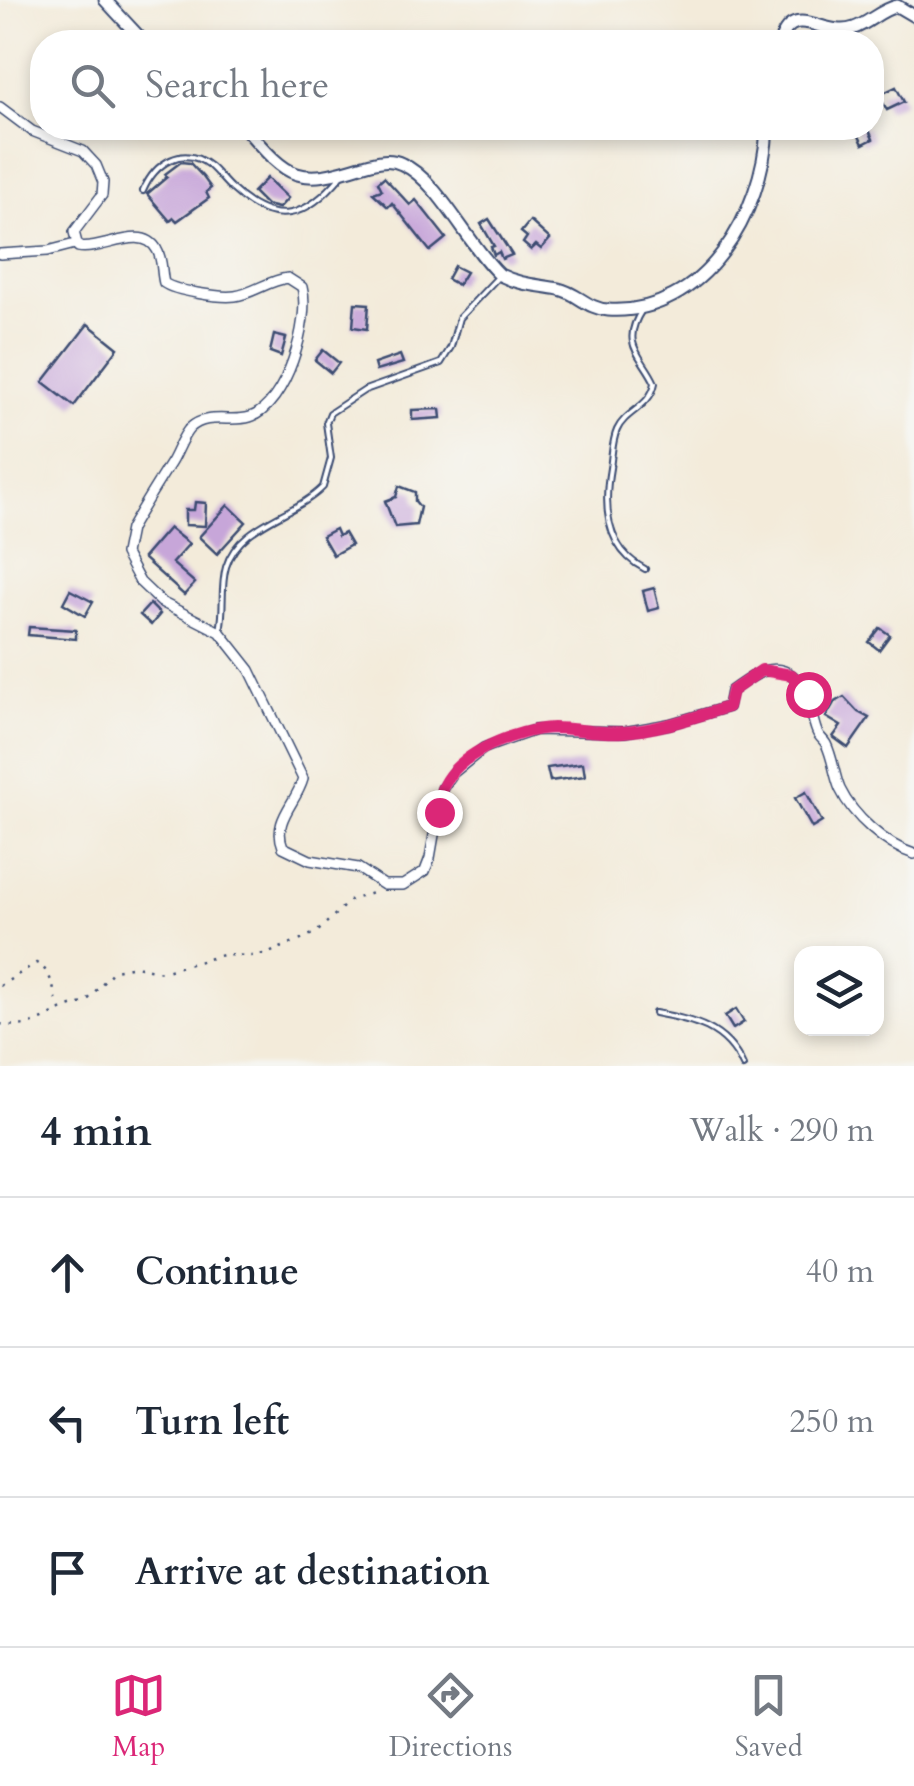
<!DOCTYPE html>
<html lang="en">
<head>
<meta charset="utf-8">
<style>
	body { margin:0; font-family:Cardo,serif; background:#f6f6f7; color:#1f2937 }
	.controls { position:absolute; right:30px; bottom:30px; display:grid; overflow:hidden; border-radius:20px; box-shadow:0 5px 15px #0003 }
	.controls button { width:90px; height:90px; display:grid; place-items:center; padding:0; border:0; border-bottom:2px solid #e0e1e3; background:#fff; color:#1f2937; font:50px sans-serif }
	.stop { position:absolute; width:30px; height:30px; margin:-22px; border:8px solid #db2777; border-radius:50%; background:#fff }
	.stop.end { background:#db2777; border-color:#fff; box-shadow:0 2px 10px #0008 }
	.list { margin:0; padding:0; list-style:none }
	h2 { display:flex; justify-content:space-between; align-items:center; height:130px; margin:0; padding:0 40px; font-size:42px }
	h2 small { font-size:32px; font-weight:400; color:#747a83 }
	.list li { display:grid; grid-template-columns:65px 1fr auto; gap:30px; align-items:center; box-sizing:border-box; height:150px; padding:0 40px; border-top:2px solid #e0e1e3 }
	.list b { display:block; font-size:38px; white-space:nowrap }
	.list em { font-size:32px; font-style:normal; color:#747a83 }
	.icon { flex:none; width:55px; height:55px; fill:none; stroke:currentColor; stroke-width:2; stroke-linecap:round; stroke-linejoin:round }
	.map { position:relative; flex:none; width:914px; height:1066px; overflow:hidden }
	.search { position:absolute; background:#fff; box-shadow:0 5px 15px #0003; left:30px; right:30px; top:30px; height:110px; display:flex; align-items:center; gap:25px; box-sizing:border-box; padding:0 35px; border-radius:40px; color:#747a83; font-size:38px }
	.sheet { height:580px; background:#fff }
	nav { display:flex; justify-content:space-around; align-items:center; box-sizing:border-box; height:140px; border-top:2px solid #e0e1e3; background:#fff; font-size:28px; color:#747a83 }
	nav a { display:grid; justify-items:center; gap:5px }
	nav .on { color:#db2777 }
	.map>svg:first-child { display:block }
</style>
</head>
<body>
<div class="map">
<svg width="914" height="1066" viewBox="0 0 914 1066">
	<rect width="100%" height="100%" fill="#f6f6f2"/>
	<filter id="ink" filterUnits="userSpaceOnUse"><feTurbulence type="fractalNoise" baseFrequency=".01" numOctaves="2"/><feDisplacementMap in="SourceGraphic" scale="20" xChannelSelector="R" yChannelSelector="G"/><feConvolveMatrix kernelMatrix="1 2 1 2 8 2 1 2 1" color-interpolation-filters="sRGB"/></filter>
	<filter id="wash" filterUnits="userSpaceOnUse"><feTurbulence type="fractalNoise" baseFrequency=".0048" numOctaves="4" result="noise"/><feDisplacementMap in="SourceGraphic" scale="40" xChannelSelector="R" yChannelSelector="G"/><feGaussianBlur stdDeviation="2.25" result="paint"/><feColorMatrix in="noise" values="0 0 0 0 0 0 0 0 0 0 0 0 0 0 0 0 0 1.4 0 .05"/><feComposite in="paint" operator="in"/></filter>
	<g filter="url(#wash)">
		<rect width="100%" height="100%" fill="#f3ebda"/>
		<g id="blocks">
			<g fill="#c7a6d9">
				<polygon points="896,87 904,102 887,110 879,95"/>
				<polygon points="855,128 868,128 873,139 863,144"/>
				<polygon points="181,162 190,163 203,177 211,188 206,192 209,198 177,221 174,218 170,221 147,194 167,177 165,174"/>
				<polygon points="384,177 410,205 416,200 446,238 430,251 392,203 388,207 373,193 382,190 378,182"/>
				<polygon points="267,178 288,198 279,208 266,205 253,192"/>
				<polygon points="489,219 512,255 502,259 499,252 494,255 491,247 494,246 481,224"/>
				<polygon points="530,221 550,239 541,249 536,245 531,250 523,243 527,237 521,232"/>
				<polygon points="454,266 466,272 458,285 447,279"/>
				<polygon points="355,303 369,304 367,329 353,327"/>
				<polygon points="88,324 118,348 74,406 43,382"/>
				<polygon points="274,335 286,338 281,356 270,352"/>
				<polygon points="323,350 339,363 331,373 315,360"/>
				<polygon points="400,355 403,363 376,371 374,364"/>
				<polygon points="440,409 441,418 412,420 412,410"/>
				<polygon points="399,486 415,492 415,501 420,507 416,525 395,527 385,501 396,497"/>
				<polygon points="195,502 206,503 205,526 185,525 185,510 194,510"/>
				<polygon points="228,505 246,522 217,554 199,537"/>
				<polygon points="169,528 189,544 172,563 195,583 184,595 143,558"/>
				<polygon points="335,529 338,536 344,533 351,545 333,555 322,536"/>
				<polygon points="654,588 659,608 648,611 643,591"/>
				<polygon points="70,590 93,602 85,616 63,603"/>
				<polygon points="150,604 160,614 151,625 140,615"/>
				<polygon points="29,627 76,630 76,639 28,635"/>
				<polygon points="880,628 890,635 879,650 869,642"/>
				<polygon points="844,697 858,712 869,718 848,748 833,737 841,726 826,717 834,703"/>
				<polygon points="583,763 585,776 550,781 547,768"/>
				<polygon points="806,792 822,822 812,828 795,798"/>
				<polygon points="736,1009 744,1022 733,1029 725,1016"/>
			</g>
		</g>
	</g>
	<g filter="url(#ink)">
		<use href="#blocks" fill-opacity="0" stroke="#3b4b71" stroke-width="2.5"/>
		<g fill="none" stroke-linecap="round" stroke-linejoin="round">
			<defs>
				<g id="service">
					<path d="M143 191C155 163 183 144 210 166 218 173 224 182 232 189 275 229 307 218 342 175"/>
					<path d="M642 310C619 345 643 356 655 383 650 408 626 410 617 430 612 441 612 456 610 468 603 508 606 549 645 569"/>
					<path d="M220 630C225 610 220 588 226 567 239 523 295 516 323 487L331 458 326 423 330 413 365 390 441 363 451 347 459 318 497 278"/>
					<path d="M655 1013C693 1020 726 1027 743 1066"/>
				</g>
				<g id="minor">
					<path d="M0 107 32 131 83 151 96 165 103 182 102 195 74 232 78 247C101 252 143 223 157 250 163 260 161 272 164 283 175 291 220 298 235 296 252 294 269 280 288 278L302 287C311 320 286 406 250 417 231 423 207 412 190 428 182 436 177 452 171 462 157 484 143 506 130 529L125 554 140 582 161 602 220 632 250 670 303 779C296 804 272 820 283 847L310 860 358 868 384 885H403L425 871 430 858 442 789 453 773 484 748 535 730 624 732 669 724 728 707 731 691C750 678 771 659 793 676 812 690 809 713 817 732 819 737 824 740 826 744 833 758 834 775 840 789 853 816 885 845 914 854"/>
					<polyline points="0,254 48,251 75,244"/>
				</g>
				<g id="tertiary">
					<polyline points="105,0 144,42"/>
					<path d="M780 42C794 0 824 39 854 28 869 23 880 10 897 6L914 16"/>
					<path d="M245 128C290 180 298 186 364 165 377 161 390 158 402 164 439 180 469 247 500 275 520 285 538 285 559 289 577 293 588 309 608 310 705 316 763 212 767 128"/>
				</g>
			</defs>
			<use href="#service" stroke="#3b4b71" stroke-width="8"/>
			<use href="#minor" stroke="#3b4b71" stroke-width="12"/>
			<use href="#tertiary" stroke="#3b4b71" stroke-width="15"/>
			<g stroke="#3b4b71" stroke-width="2.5" stroke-dasharray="2.5 8" stroke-linecap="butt">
				<path d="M0 986 36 963C52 970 54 992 58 1007"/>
				<path d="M0 1024C42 1032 48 1008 85 1003L114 970 136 966 162 972 222 955 251 956 269 953 317 932 349 901 375 892"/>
			</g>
			<use href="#service" stroke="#fff" stroke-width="4"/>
			<use href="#minor" stroke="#fff" stroke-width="9"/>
			<use href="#tertiary" stroke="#fff" stroke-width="11"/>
		</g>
	</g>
	<g fill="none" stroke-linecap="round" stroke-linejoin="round" filter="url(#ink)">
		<path stroke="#db2777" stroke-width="12" d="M439 812C439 804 439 796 442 789 456 753 518 729 553 728 576 728 600 734 623 732 658 730 694 717 728 707L732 691 762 670 792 675 808 694"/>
	</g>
</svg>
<div class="controls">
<button><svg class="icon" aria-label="layers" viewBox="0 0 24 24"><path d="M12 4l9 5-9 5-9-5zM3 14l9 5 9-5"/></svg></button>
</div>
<div class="stop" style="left:808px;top:694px"></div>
<div class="stop end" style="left:439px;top:812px"></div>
<div class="search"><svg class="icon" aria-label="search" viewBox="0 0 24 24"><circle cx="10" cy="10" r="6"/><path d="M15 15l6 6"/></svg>Search here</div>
</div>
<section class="sheet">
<h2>4 min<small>Walk · 290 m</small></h2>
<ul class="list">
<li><svg class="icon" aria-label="ahead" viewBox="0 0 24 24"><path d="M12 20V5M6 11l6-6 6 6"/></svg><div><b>Continue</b></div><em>40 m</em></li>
<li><svg class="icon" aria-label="left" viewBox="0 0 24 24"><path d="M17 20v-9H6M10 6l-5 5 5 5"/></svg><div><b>Turn left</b></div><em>250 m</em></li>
<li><svg class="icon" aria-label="arrive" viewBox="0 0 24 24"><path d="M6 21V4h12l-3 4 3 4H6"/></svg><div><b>Arrive at destination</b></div></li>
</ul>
</section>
<nav>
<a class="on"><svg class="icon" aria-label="map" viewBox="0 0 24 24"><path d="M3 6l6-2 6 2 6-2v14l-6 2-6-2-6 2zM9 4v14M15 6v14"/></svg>Map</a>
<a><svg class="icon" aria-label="directions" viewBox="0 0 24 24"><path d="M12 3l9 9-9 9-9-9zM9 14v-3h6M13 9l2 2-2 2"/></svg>Directions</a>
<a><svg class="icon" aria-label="saved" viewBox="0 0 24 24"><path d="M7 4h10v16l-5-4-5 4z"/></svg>Saved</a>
</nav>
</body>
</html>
